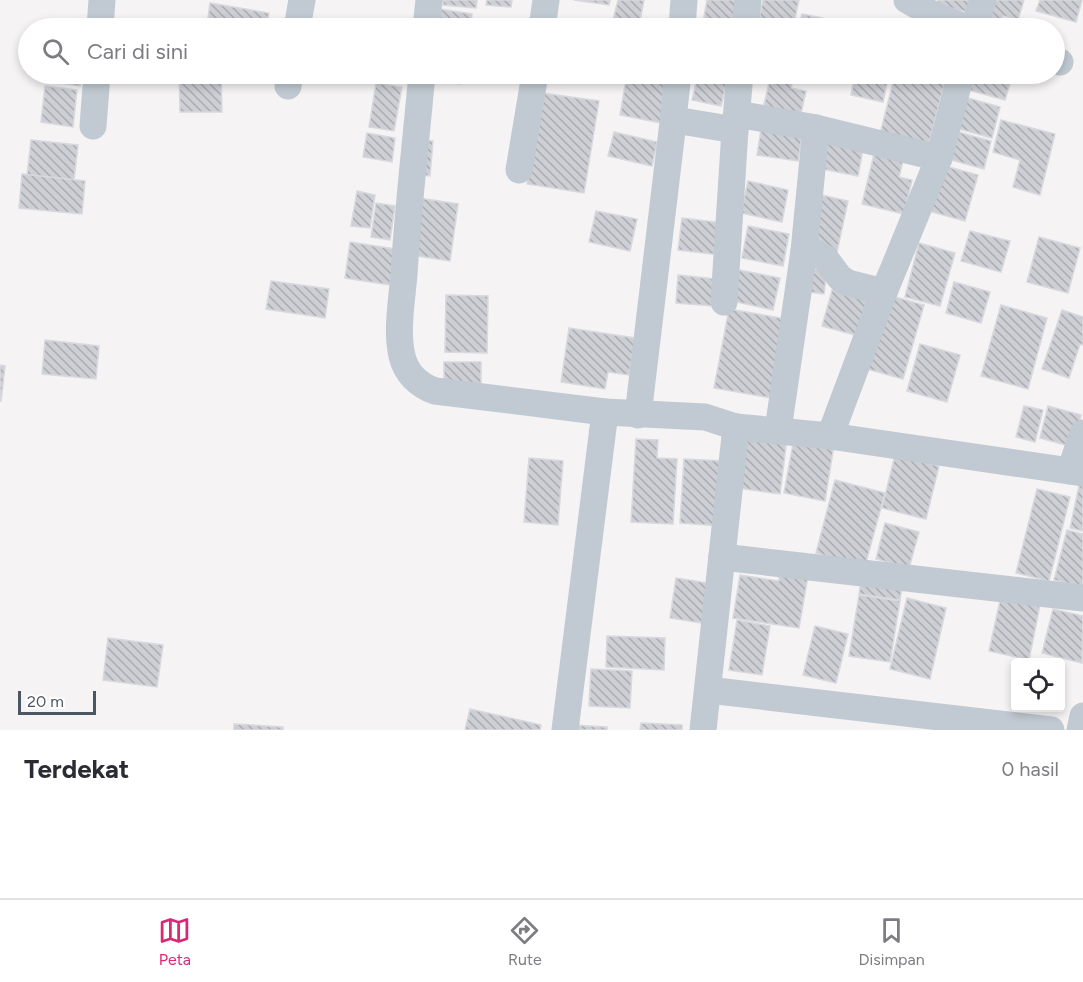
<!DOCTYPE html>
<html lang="id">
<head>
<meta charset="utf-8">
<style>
	body { margin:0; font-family:Figtree,sans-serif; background:#f7f7f7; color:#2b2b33 }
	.controls { position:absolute; right:18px; bottom:18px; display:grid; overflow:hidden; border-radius:6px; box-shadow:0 3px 9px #0003 }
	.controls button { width:54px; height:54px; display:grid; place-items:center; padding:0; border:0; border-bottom:2px solid #e1e1e2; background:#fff; color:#2b2b33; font:30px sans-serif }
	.scale { position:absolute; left:18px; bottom:15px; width:78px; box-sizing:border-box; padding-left:6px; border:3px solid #4a5661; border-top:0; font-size:16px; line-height:21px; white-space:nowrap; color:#4a5661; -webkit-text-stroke:4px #fff; paint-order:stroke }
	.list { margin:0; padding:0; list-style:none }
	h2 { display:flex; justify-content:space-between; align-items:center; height:78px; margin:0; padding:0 24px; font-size:26px }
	h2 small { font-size:20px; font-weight:400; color:#7c7c81 }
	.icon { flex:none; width:33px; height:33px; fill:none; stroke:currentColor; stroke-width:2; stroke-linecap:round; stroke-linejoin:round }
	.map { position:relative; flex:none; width:1083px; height:730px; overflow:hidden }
	.search { position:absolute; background:#fff; box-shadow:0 3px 9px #0003; left:18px; right:18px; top:18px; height:66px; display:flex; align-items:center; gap:15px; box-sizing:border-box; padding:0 21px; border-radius:33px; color:#7c7c81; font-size:22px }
	.sheet { height:168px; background:#fff }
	nav { display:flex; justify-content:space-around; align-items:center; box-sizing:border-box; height:84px; border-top:2px solid #e1e1e2; background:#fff; font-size:16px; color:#7c7c81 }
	nav a { display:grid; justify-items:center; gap:3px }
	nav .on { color:#db2777 }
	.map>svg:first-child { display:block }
</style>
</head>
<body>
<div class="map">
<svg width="1083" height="730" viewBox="0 0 1083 730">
	<defs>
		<pattern id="building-back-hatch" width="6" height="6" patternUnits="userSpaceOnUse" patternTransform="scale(1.5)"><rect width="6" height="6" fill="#cdcfd5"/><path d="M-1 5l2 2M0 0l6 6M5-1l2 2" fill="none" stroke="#a8abb0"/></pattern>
	</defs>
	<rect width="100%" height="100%" fill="#f5f3f3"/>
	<g fill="url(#building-back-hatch)" stroke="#d7d9de" stroke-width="1.5">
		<polygon points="443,0 477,0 476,8 443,5"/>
		<polygon points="487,0 512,0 511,7 486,5"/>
		<polygon points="574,0 610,0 609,5"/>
		<polygon points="618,0 644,0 639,26 613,20"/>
		<polygon points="707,0 742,0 737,28 702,28"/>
		<polygon points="763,0 799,0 793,28 757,28"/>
		<polygon points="938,0 971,0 968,12 936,5"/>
		<polygon points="986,0 1024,0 1018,20 1003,16 1000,28 978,28"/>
		<polygon points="1040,0 1082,0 1076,22 1036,11"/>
		<polygon points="210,3 269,13 266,28 227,28 207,25"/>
		<polygon points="433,8 472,14 470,28 430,28"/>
		<polygon points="802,14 823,18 821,28 798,28"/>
		<polygon points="646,21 675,28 644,28"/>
		<polygon points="50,74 82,74 80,86 49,81"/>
		<polygon points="179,74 221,74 222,112 180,112"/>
		<polygon points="424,74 462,74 460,84 424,78"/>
		<polygon points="627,74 670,74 662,123 620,115"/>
		<polygon points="698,74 729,74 721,106 692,100"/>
		<polygon points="771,74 794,74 791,88 806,91 800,118 763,109"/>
		<polygon points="855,74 889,74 883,102 851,95"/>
		<polygon points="895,74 947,74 928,146 880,134"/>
		<polygon points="969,74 1013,74 1005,100 965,89"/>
		<polygon points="376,83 402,87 394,131 369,127"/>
		<polygon points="45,86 77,90 73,127 41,122"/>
		<polygon points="542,93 599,101 584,193 527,184"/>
		<polygon points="961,96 1000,107 992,138 952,127"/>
		<polygon points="1001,120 1055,134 1040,195 1013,187 1020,160 993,152"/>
		<polygon points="762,123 803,130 798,161 757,155"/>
		<polygon points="951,130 991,141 984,169 944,158"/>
		<polygon points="614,132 657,142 652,166 608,156"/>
		<polygon points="367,133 395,138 392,162 363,157"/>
		<polygon points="823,137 864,144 858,176 817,168"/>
		<polygon points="31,140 78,145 74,180 27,175"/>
		<polygon points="418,140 433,141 430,176 415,174"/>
		<polygon points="876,146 905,153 899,177 912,180 904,214 862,204"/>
		<polygon points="938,164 978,175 965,221 925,210"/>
		<polygon points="22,174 85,181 82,214 19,208"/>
		<polygon points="748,181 788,190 782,222 741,213"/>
		<polygon points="357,191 375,195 370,228 351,226"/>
		<polygon points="817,194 848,201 837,252 806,245"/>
		<polygon points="419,198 458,204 450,261 411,255"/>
		<polygon points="376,203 395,206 390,240 371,237"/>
		<polygon points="596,211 637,219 630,251 589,242"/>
		<polygon points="682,218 723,223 720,255 678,250"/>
		<polygon points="748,226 789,234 783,266 742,258"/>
		<polygon points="970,231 1010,241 1001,272 961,261"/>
		<polygon points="1039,237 1080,248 1068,293 1027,282"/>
		<polygon points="350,242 395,249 390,285 345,278"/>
		<polygon points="919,243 955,253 940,306 905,297"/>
		<polygon points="804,268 827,270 824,294 801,291"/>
		<polygon points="739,270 780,278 773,310 732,301"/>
		<polygon points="678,275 716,279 714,306 676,303"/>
		<polygon points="271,281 329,289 325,318 266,309"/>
		<polygon points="954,282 990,292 981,323 946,313"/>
		<polygon points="833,287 873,298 862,337 822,326"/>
		<polygon points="446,295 488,296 487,353 445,352"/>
		<polygon points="888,295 924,305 903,379 867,369"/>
		<polygon points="1001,305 1047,318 1028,389 981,376"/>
		<polygon points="729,309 792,320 777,399 714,388"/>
		<polygon points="1062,310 1083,317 1083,345 1080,344 1069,378 1042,369"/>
		<polygon points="569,328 635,338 629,375 608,372 605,389 561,382"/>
		<polygon points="45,340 99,346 96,379 42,374"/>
		<polygon points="920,344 960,355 947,402 907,391"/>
		<polygon points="444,362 481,362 481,388 444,389"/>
		<polygon points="0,365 5,366 1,401 0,401"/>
		<polygon points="1024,406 1043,410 1035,442 1016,437"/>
		<polygon points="1048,406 1081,415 1073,447 1040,438"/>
		<polygon points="745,432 787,438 780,494 738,488"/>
		<polygon points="794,438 834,445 825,501 784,493"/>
		<polygon points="636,439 658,440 657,458 677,459 673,524 631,522"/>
		<polygon points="895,455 939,466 926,519 882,508"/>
		<polygon points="529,458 563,461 558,525 524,522"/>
		<polygon points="684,459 725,461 721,526 680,523"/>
		<polygon points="835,480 885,493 865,566 816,553"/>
		<polygon points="1080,481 1083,482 1083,531 1070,528"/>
		<polygon points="1037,489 1070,497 1049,581 1016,573"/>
		<polygon points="885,523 919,532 909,568 876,559"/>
		<polygon points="1067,530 1083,534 1083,587 1054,580"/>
		<polygon points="780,571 808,576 799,628 733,618 740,575 779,581"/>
		<polygon points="862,575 903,581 900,600 859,594"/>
		<polygon points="676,578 714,584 707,624 670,618"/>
		<polygon points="859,595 900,601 890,662 849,656"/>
		<polygon points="1001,596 1040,605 1029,660 989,651"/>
		<polygon points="907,598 946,608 930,679 890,669"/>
		<polygon points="1053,609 1083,616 1082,663 1042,653"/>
		<polygon points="737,620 770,626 762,675 729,670"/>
		<polygon points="815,626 848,634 836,683 803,675"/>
		<polygon points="607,636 665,638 664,670 606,667"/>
		<polygon points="108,638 163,645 157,687 103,680"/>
		<polygon points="591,669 632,671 630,708 589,706"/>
		<polygon points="470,709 541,725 540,730 465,730"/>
		<polygon points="641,723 682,725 682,730 640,730"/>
		<polygon points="234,724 283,727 283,730 234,730"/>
		<polygon points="572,725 607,727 607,730 572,730"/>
	</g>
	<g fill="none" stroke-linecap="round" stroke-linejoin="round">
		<g stroke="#c1cad2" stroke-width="27">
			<polyline points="907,0 932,14 967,28"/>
			<polyline points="100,28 102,0"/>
			<polyline points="297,28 302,0"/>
			<polyline points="426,28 429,0"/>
			<polyline points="542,28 546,0"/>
			<polyline points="682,28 684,0"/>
			<polyline points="745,28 748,0"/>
			<polyline points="974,28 983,0"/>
			<polyline points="1054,61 1060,62"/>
			<path d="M422 74C416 140 408 207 404 274 402 300 396 330 402 356 406 373 418 385 435 391L605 412 705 417 736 427 830 436 1083 473"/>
			<polyline points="678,74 674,110 675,118 681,121 735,130"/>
			<polyline points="288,86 290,74"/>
			<polyline points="737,114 816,128 939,158"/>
			<polyline points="93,126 97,74"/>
			<polyline points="519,170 535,74"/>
			<polyline points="804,251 818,254 825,258 840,278 848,283 884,292"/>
			<polyline points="724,302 735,130 740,74"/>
			<polyline points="638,415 674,114"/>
			<polyline points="778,430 804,251 816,128"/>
			<polyline points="830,436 884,292 939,158 961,74"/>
			<polyline points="1070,471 1083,433"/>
			<polyline points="722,557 1083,598"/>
			<polyline points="708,690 1051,730"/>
			<polyline points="565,730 605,412"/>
			<polyline points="703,730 736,427"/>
			<polyline points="1080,730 1083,716"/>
		</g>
	</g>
</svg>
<div class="controls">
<button><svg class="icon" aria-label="locate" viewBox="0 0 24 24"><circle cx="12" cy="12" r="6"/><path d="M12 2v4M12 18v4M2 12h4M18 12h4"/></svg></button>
</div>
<div class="scale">20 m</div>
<div class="search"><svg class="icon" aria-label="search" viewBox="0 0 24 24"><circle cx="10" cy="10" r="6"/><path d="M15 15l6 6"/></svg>Cari di sini</div>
</div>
<section class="sheet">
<h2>Terdekat<small>0 hasil</small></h2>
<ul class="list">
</ul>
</section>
<nav>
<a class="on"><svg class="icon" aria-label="map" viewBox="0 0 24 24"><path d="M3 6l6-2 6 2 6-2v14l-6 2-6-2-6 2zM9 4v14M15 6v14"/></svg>Peta</a>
<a><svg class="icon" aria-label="directions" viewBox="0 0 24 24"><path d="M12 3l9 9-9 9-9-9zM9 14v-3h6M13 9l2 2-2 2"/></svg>Rute</a>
<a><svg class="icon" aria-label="saved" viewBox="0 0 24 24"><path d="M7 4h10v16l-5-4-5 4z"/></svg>Disimpan</a>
</nav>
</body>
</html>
